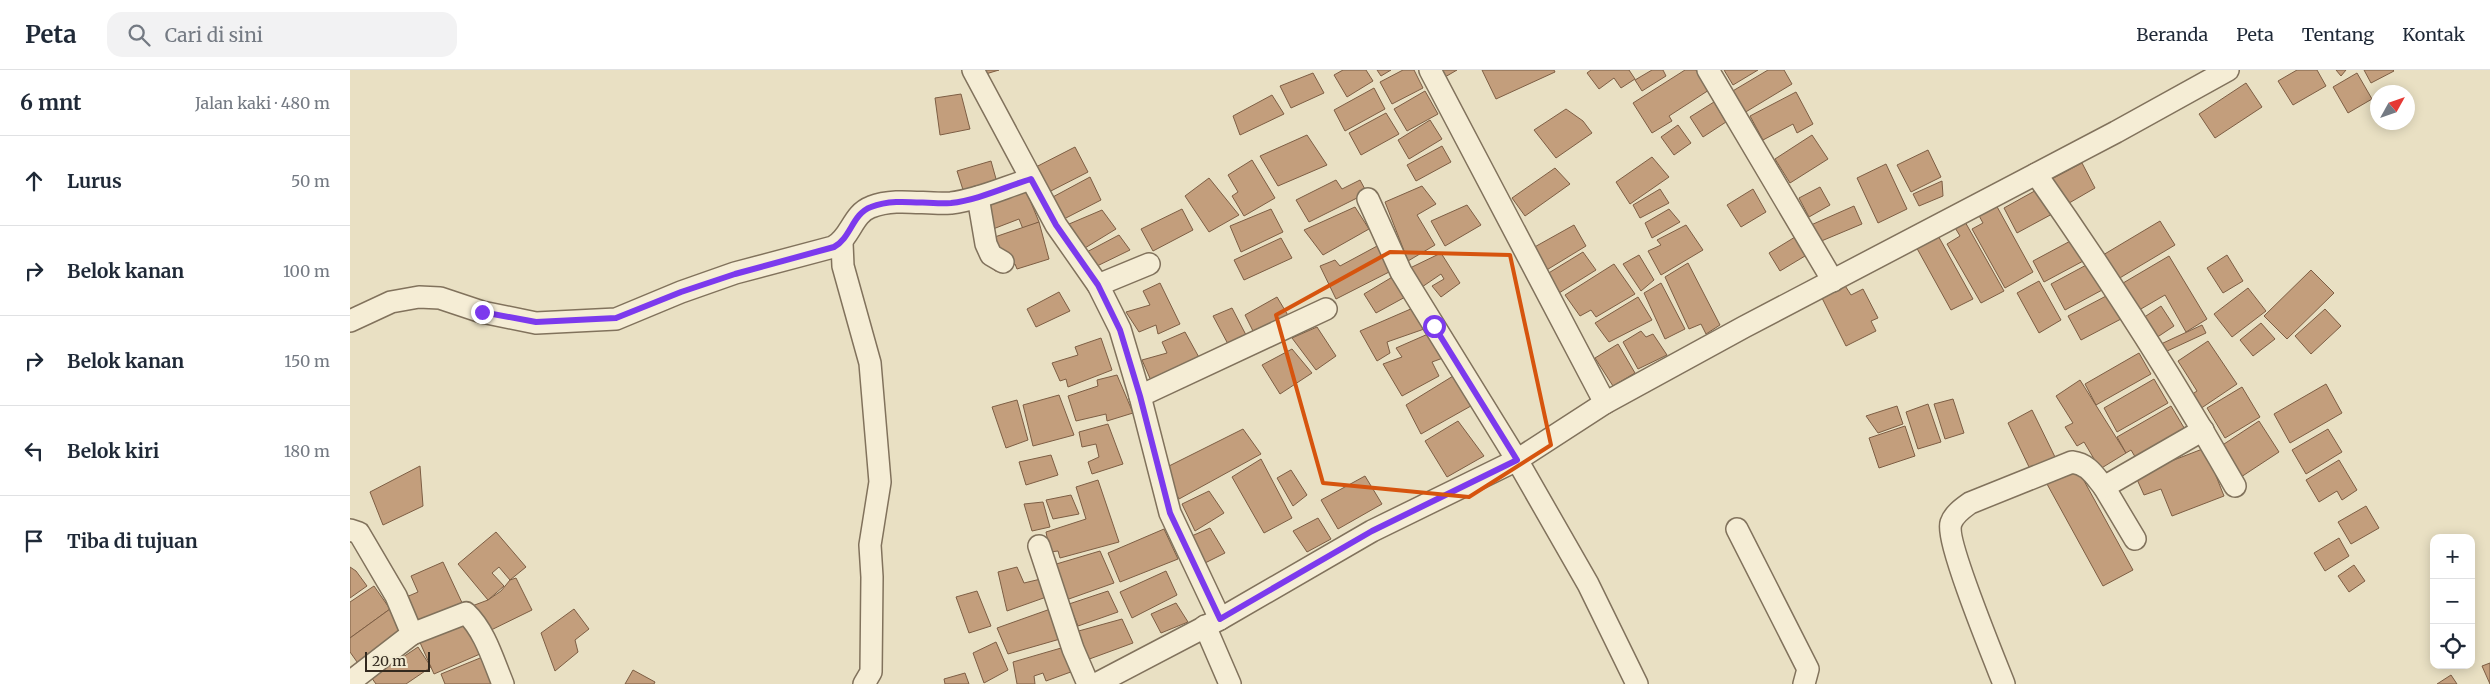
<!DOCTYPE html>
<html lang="id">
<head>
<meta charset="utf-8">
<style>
	body { margin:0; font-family:Merriweather,serif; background:#f2f2f3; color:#1f2937 }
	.controls { position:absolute; right:15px; bottom:15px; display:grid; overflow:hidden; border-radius:10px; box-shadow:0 2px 12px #0003 }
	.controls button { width:45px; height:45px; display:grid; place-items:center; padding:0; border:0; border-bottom:1px solid #e0e1e3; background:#fff; color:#1f2937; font:25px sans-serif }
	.compass { position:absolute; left:2020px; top:15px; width:45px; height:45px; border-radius:50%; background:#fff; box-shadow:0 2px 12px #0003; rotate:50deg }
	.scale { position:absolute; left:15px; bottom:12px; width:65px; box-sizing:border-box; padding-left:5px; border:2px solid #32291e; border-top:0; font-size:14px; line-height:18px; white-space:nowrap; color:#32291e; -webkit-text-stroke:4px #f1ead1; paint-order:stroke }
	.stop { position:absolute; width:15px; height:15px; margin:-11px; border:4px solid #7c3aed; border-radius:50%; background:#fff }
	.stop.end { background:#7c3aed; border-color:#fff; box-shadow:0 1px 5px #0008 }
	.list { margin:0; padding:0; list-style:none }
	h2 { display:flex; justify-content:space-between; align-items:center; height:65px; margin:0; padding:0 20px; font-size:21px }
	h2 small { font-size:16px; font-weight:400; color:#747a83 }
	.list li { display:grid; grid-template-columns:32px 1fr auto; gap:15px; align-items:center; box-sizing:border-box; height:90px; padding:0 20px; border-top:1px solid #e0e1e3 }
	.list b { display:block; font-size:19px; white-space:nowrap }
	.list em { font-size:16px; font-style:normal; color:#747a83 }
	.icon { flex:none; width:28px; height:28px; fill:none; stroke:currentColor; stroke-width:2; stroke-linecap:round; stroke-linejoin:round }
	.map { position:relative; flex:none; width:2140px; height:614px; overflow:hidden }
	header { display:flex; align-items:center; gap:30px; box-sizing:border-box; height:70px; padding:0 25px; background:#fff; border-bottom:1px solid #e0e1e3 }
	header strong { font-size:24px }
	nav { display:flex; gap:28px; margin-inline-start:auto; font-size:18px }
	.search { width:350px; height:45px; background:#f2f2f3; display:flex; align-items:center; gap:12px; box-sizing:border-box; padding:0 18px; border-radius:15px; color:#747a83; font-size:19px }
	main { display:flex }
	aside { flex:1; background:#fff }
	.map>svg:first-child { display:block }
</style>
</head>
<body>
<header>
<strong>Peta</strong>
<div class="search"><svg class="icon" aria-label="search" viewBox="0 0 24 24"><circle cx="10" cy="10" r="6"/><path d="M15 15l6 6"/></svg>Cari di sini</div>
<nav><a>Beranda</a><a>Peta</a><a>Tentang</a><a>Kontak</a></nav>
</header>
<main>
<aside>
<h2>6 mnt<small>Jalan kaki · 480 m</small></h2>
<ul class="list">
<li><svg class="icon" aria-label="ahead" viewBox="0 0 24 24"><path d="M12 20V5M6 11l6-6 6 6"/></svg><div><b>Lurus</b></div><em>50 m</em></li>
<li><svg class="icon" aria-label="right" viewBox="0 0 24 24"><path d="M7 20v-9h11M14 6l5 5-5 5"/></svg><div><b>Belok kanan</b></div><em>100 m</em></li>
<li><svg class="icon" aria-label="right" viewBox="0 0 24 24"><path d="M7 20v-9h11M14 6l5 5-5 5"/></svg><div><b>Belok kanan</b></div><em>150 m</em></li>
<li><svg class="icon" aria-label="left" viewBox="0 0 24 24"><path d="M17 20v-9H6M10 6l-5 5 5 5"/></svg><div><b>Belok kiri</b></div><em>180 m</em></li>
<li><svg class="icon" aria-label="arrive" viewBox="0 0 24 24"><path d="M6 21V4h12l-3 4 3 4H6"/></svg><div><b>Tiba di tujuan</b></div></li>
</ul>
</aside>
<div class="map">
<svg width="2140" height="614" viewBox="0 0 2140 614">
	<rect width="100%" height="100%" fill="#e9e0c3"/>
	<g fill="#c39e7c" stroke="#7d5e44">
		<polygon points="627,0 649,0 629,6"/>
		<polygon points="993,0 1016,0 1023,11 997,27 984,5"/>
		<polygon points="1027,0 1041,0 1031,6"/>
		<polygon points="1053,0 1064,0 1073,18 1042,34 1030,12"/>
		<polygon points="1092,0 1107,0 1095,7"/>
		<polygon points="1132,0 1204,0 1205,2 1146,29"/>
		<polygon points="1241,0 1279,0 1285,9 1271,18 1264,8 1249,19 1237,3"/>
		<polygon points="1302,0 1313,0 1316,6 1292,21 1285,10"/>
		<polygon points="1335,0 1346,0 1359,20 1319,46 1322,51 1302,63 1283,33"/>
		<polygon points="1374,0 1408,0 1383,15"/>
		<polygon points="1418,0 1434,0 1442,14 1394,43 1381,22"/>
		<polygon points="1947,0 1967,0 1976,16 1943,35 1928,11"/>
		<polygon points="1986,0 1996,0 1991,6"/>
		<polygon points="2014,0 2043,0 2044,1 2021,13"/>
		<polygon points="963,3 974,23 941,38 930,16"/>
		<polygon points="2007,3 2022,29 1998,43 1983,17"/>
		<polygon points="1896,13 1912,37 1865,68 1849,44"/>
		<polygon points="1024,18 1035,39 995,61 984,40"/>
		<polygon points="1075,21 1088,44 1057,61 1044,39"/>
		<polygon points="1446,22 1463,54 1447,63 1443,54 1413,70 1400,46"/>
		<polygon points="611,24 620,59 590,65 585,28"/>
		<polygon points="922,25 934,44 890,65 883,46"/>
		<polygon points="1364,32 1376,52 1353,67 1340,47"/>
		<polygon points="1216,39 1233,51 1242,63 1206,88 1184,60"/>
		<polygon points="1036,43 1049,64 1011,85 999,63"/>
		<polygon points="1080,50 1092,69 1059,89 1048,70"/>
		<polygon points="1328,55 1341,73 1324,85 1311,67"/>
		<polygon points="957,65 977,95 928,116 910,86"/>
		<polygon points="1462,65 1478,89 1440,113 1425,89"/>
		<polygon points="1092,76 1101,92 1066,111 1057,95"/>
		<polygon points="725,77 738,102 695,124 682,99"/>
		<polygon points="1578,80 1591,107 1561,122 1547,95"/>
		<polygon points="1302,87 1319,107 1280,134 1266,112"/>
		<polygon points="902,90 925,128 894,146 882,126 888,122 878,105"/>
		<polygon points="641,91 648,116 615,126 607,101"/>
		<polygon points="1732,93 1745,118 1714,136 1700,110"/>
		<polygon points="1536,94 1557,139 1528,153 1507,108"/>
		<polygon points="1205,98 1220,114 1175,146 1162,128"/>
		<polygon points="740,107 751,130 712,150 701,128"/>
		<polygon points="859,108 889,145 859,162 835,126"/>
		<polygon points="986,110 992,119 1010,110 1017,123 959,152 946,130"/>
		<polygon points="1592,111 1593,126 1569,136 1563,124"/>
		<polygon points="1072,116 1086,134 1067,145 1085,175 1058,191 1035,132"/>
		<polygon points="1470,117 1480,135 1459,147 1449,128"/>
		<polygon points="675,118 689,152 673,159 669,149 643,159 633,135"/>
		<polygon points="1690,118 1704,143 1667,163 1654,138"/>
		<polygon points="1310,119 1319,133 1290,148 1283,135"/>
		<polygon points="1403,119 1416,142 1391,157 1377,135"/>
		<polygon points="1645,133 1683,202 1655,218 1622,159 1633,153 1627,142"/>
		<polygon points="1117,135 1131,155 1095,176 1081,151"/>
		<polygon points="1504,136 1512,154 1469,172 1461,155"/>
		<polygon points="1005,137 1019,159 973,185 954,160"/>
		<polygon points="832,139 843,160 803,181 791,159"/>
		<polygon points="921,139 933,162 891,182 880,156"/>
		<polygon points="1319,139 1330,152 1302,168 1295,153"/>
		<polygon points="752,140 766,159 730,181 712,157"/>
		<polygon points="1614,150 1654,221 1631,233 1597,174 1610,166 1604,156"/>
		<polygon points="1810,151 1825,175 1768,209 1753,185"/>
		<polygon points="689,152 699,189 667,199 665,194 645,201 640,186 627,173"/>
		<polygon points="1224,155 1236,176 1195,201 1181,179"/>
		<polygon points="1336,155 1353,180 1311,205 1298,181 1311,175 1307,170"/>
		<polygon points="1586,162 1623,229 1601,240 1564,173"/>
		<polygon points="769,165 780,180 745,197 733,184"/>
		<polygon points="1445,167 1460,183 1430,201 1419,183"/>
		<polygon points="931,168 942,188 894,210 884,190"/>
		<polygon points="1726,168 1737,189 1694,212 1683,191"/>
		<polygon points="1029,175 1043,200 986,229 970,196 985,190 990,196"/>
		<polygon points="1233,182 1246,200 1209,223 1197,204"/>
		<polygon points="1091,183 1110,213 1091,227 1082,216 1094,209 1091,204 1072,217 1060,198"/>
		<polygon points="1289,185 1304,210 1291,221 1273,194"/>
		<polygon points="1877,185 1893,211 1873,223 1857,198"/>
		<polygon points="1819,186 1857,249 1836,262 1815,225 1784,243 1768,216"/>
		<polygon points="1338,193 1370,255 1356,264 1351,254 1339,259 1315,207"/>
		<polygon points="1740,193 1754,219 1715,240 1701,214"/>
		<polygon points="1264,194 1285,224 1246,247 1241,240 1230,246 1215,225"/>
		<polygon points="1961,200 1984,223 1937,269 1914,246"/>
		<polygon points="1044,206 1057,226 1026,243 1014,224"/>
		<polygon points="1689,211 1711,250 1689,263 1667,223"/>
		<polygon points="810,213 830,254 808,264 806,255 789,262 776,242 800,235 793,221"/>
		<polygon points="1311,213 1335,259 1315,269 1294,223"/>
		<polygon points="1494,214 1501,225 1513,219 1528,248 1521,251 1526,261 1496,276 1471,226"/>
		<polygon points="1898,218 1916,241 1882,267 1864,244"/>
		<polygon points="709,222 720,241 686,257 677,239"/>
		<polygon points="1758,225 1771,249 1731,270 1718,246"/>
		<polygon points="927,227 939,247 905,265 895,245"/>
		<polygon points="1288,227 1302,250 1259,272 1245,253"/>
		<polygon points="1811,236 1824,256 1803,270 1790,250"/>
		<polygon points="882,238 896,265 878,274 863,246"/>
		<polygon points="1063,238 1077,258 1037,272 1040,283 1027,291 1010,261"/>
		<polygon points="1975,239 1991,256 1961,284 1945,266"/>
		<polygon points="1911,253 1925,269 1903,286 1890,270"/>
		<polygon points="1852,255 1856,263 1815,282 1811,274"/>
		<polygon points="967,257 986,286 966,300 942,268"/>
		<polygon points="1291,261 1296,267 1303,264 1317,285 1288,299 1273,272"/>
		<polygon points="835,262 851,291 802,313 792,290 817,283 812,272"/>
		<polygon points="1078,264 1093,288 1082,292 1089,306 1052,326 1033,294 1052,287 1046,278"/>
		<polygon points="751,268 762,300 718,317 716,309 710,311 702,293 728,285 725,277"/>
		<polygon points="1858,271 1887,314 1850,339 1841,325 1847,321 1828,291"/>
		<polygon points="1268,274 1285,303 1263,316 1245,288"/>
		<polygon points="942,279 962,303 930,324 912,295"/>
		<polygon points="1789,283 1801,304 1746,335 1735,314"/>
		<polygon points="1108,303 1128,332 1071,364 1056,335"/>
		<polygon points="767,305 783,343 757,351 756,344 726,351 718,326 748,316 747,310"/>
		<polygon points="1804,309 1818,333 1767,362 1754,338"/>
		<polygon points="1730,310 1776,383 1750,399 1734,372 1727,376 1715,357 1723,353 1706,326"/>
		<polygon points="1976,314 1992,343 1940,373 1924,344"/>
		<polygon points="1892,317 1910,347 1875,368 1857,338"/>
		<polygon points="709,325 724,365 683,376 673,335"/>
		<polygon points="1603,329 1614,363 1595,369 1584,334"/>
		<polygon points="667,330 678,370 656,378 642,337"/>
		<polygon points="1578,334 1591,372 1568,379 1556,342"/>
		<polygon points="1547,336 1553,354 1528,363 1516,346"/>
		<polygon points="1821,336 1836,361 1787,390 1781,380 1776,383 1767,367"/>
		<polygon points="1682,340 1705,387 1680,399 1658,353"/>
		<polygon points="1108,351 1134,386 1097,407 1075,371"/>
		<polygon points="1909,351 1929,382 1891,407 1871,376"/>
		<polygon points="758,354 773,394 742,404 738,392 749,387 746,374 732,377 729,362"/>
		<polygon points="1555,356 1565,386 1529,398 1519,368"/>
		<polygon points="893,359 911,384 829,429 813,399"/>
		<polygon points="1978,359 1992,382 1956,404 1942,380"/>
		<polygon points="1855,378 1874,426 1822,446 1811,419 1794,425 1785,405"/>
		<polygon points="701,385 708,405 676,415 669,392"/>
		<polygon points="911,389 942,448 914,463 882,407"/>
		<polygon points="1989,390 2007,420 1992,430 1987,421 1969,432 1956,410"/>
		<polygon points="70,396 73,436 33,455 20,422"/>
		<polygon points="1727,398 1783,500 1753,516 1697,414"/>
		<polygon points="941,400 957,425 943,436 927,408"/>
		<polygon points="1015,406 1032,434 988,459 971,430"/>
		<polygon points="748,410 769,472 710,488 708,481 700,482 696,462 736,449 726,417"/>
		<polygon points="859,421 874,443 845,461 832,434"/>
		<polygon points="721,425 729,444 703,449 696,430"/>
		<polygon points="693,432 700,457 682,461 674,434"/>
		<polygon points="2016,436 2029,458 2001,474 1988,452"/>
		<polygon points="968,448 981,469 957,482 943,461"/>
		<polygon points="860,458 875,483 853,494 837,468"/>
		<polygon points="814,459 828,489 770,512 758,483"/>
		<polygon points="146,462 176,497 160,510 149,497 142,503 154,516 138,530 108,494"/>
		<polygon points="1989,468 1999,486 1975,501 1964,483"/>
		<polygon points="750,481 764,513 716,530 703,495"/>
		<polygon points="93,492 114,537 68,557 54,528 68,522 61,506"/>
		<polygon points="2004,495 2015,511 1999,522 1988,506"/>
		<polygon points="0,497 6,501 17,516 0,528"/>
		<polygon points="667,497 674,513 695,508 702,525 657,541 648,502"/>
		<polygon points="816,501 827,525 782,548 770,522"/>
		<polygon points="166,508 182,540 135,563 122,536 138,530 151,521 160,510"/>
		<polygon points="24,516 40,539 0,568 0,532"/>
		<polygon points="627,521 641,556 619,563 606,527"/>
		<polygon points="758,521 768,542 728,556 719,534"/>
		<polygon points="826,533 838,552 811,563 801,544"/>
		<polygon points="706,537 717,567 658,584 647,558"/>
		<polygon points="40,539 59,565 12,599 0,582 0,568"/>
		<polygon points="224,539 239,559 225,570 228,582 205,601 191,563"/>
		<polygon points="114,548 130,584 84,604 68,568"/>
		<polygon points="772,549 783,573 734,591 725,562"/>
		<polygon points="646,572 658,600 634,613 623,583"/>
		<polygon points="718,576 729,599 696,611 693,603 684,606 685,614 667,614 663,592"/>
		<polygon points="68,577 81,597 56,614 26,614 21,607 48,581 53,587"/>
		<polygon points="135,586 146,614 95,614 91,604"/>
		<polygon points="2140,593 2140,614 2132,596"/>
		<polygon points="283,600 305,612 304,614 275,614"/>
		<polygon points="615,603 619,614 595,614 594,609"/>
		<polygon points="2101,605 2107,614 2087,614"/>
	</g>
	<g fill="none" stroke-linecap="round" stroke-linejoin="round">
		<defs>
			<g id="street">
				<polyline points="623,0 706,155 748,215 770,259 790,326 820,443 870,549"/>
				<polyline points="1080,0 1255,333"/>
				<polyline points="1358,0 1483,211"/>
				<path d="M1686 104C1757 205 1824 309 1885 416"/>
				<polyline points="628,127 636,174 641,185 653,192"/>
				<polyline points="1018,129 1051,202 1167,390 1238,514 1287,614"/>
				<polyline points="492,173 493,196 520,293 530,412 520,475 522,507 521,602 514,614"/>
				<polyline points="748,215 799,194"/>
				<path d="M0 251 41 232 69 227 90 228 132 242 186 253 266 249 331 222 385 203 483 177C501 168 502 144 521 137 546 127 575 135 601 133 628 130 655 117 681 109"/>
				<polyline points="790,326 976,239"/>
				<polyline points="1387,459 1458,599 1454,614"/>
				<polyline points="0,460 9,463 46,526 62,564 0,612"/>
				<polyline points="1785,469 1754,417 1853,360"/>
				<polyline points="689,476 723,579 738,614"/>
				<polyline points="855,556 880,614"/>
				<path d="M62 564 116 543C135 561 143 590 153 614"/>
				<polyline points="746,614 870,549 1022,461 1167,390 1255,333 1394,257 1766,62 1878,0"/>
				<path d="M1654 614C1645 591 1595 470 1601 453 1604 444 1613 438 1620 433L1722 392C1738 394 1744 405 1754 417"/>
			</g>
		</defs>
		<use href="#street" stroke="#81725c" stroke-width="24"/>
		<use href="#street" stroke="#f5edd5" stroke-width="21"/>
	</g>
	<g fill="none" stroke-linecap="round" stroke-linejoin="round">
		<path stroke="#7c3aed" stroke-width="6" d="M132 242 186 252 266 248 331 222 385 204 484 177C501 168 502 144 521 137 546 127 575 135 601 133 628 130 655 117 681 109L706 155 748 215 770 260 790 326 820 443 870 549 1022 461 1167 390 1084 256"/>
	</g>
	<path fill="none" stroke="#d6540e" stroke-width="4" stroke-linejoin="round" d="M1040 182 1160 185 1201 375 1119 427 973 413 926 245Z"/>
</svg>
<div class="controls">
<button>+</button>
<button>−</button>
<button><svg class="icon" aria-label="locate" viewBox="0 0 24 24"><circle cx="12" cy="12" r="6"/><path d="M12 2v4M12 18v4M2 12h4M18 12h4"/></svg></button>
</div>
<svg class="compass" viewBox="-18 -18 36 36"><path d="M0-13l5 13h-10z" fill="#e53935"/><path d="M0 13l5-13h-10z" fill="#747a83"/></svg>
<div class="scale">20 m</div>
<div class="stop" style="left:1084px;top:256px"></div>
<div class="stop end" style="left:132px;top:242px"></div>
</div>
</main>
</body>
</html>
